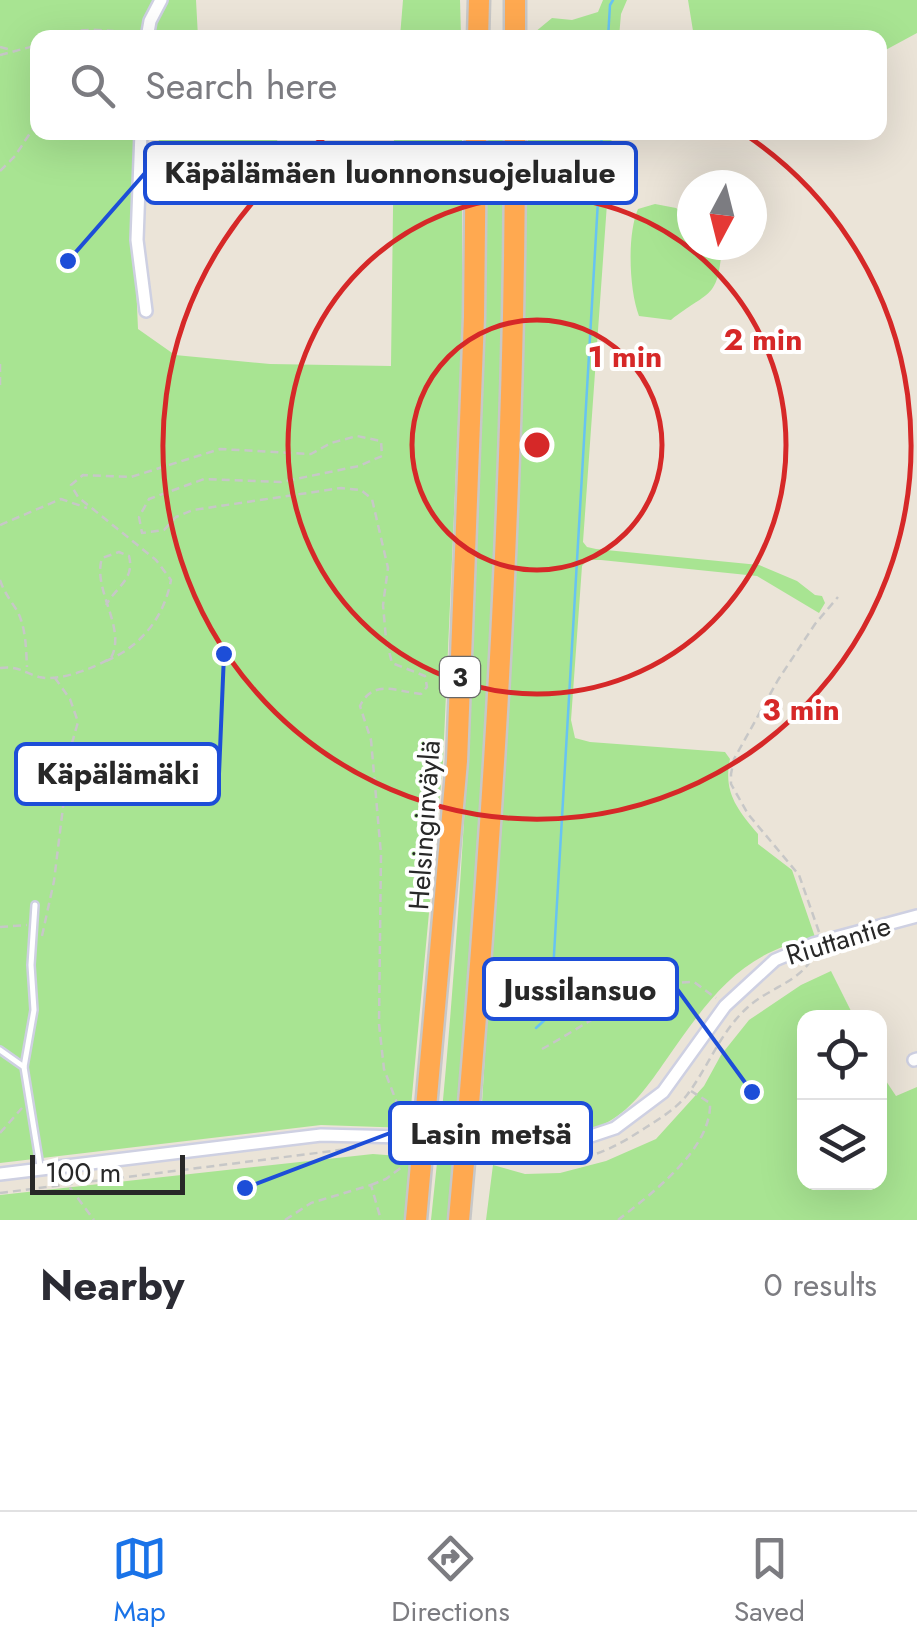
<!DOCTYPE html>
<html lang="en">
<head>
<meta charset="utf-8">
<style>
	body { margin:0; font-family:Jost,sans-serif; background:#f7f7f7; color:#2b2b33 }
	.controls { position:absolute; right:30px; bottom:30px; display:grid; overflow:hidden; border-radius:20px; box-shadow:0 10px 40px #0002 }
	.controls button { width:90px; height:90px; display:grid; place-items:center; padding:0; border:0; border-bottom:2px solid #e1e1e2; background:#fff; color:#2b2b33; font:50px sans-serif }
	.compass { position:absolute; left:677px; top:170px; width:90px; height:90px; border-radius:50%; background:#fff; box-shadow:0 10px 40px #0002; rotate:187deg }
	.scale { position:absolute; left:30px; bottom:25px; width:155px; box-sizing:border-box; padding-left:10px; border:5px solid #282828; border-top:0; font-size:28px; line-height:35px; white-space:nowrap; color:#282828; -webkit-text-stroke:8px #fff; paint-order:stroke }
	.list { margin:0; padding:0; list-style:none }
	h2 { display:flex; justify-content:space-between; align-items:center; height:130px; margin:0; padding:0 40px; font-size:42px }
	h2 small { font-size:32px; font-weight:400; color:#7c7c81 }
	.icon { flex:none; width:55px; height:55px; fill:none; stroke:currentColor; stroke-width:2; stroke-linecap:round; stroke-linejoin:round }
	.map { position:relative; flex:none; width:917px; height:1220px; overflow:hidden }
	.search { position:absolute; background:#fff; box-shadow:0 10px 40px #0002; left:30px; right:30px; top:30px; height:110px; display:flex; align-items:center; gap:25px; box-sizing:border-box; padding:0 35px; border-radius:20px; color:#7c7c81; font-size:38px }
	.sheet { height:290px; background:#fff }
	nav { display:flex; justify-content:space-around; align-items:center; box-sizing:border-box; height:140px; border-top:2px solid #e1e1e2; background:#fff; font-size:28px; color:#7c7c81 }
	nav a { display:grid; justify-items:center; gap:5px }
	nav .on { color:#1a73e8 }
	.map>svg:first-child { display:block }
</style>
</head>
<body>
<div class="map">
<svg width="917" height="1220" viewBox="0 0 917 1220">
	<rect width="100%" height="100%" fill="#ebe4d8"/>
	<g fill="#a8e492">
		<polygon points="0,0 196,0 198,37 38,38 38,132 138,133 132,192 138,329 175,355 270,364 391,366 394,133 462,133 462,334 443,762 409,1128 321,1125 0,1163"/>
		<polygon points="403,0 460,0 461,37 400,37"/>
		<polygon points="603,0 627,0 621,14 619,37 529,37 552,18 572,20 598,12"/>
		<polygon points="688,0 917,0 917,33 880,53 880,38 694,37"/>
		<polygon points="156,133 156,132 278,133 277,143 247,155 214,183 181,201"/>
		<path d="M486 133H508L506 347 483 840 451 1220H431C470 861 482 493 486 133Z"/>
		<path d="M528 133H612L583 542 587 547 596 549 759 565 797 581 815 595 822 596 825 603 819 613 757 576 601 560H587L582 566 571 720 575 738 590 742 725 752 730 759C723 792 737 809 758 834V844L792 870 815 937C738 954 709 999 666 1060 650 1083 633 1108 608 1122 569 1143 523 1142 480 1137L516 539Z"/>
		<path d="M655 204 676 208 692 219V245H722C718 301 710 289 671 320L639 316C629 290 627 234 638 209Z"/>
		<polygon points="831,971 854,1017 804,1018 804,1182 880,1182 880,1072 896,1096 917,1087 917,1220 486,1220 493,1165 525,1174 560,1173 606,1161 656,1139 704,1086 721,1055 749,1020 801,985"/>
		<polygon points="373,1154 411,1157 408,1220 0,1220 0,1195"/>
	</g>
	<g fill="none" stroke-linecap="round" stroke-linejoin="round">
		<g stroke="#67c3f2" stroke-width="2.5">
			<polyline points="608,38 610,5 613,0"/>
			<polyline points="536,1028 549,1016 551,1006 602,132"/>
		</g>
		<defs>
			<g id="lane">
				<polyline points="0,1050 24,1067 40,1166"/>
				<polyline points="24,1067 34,1010 31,965 35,905"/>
			</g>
			<g id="street">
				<polyline points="147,38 150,21 161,0"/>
				<polyline points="141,132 137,240 146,311"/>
				<polyline points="914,1060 917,1059"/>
				<polyline points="498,1146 564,1145 615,1128 663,1092 725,1006 775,960 813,944 917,916"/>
				<polyline points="0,1174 321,1135 404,1137"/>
			</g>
			<g id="highway">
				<polyline points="515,0 515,38"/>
				<polyline points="478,38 479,0"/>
				<polyline points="416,1220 457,761 474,317 476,132"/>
				<path d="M459 1220C491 858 515 496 515 132"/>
			</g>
		</defs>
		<use href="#lane" stroke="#ced0e2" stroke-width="10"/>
		<use href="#street" stroke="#ced0e2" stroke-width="16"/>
		<use href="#highway" stroke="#c7c7c7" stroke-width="25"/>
		<g stroke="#c7c7c7" stroke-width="2.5" stroke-dasharray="8 5" stroke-linecap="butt">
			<path d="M56 38C78 26 105 30 128 33V38"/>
			<polyline points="0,47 12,50"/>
			<polyline points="0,55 38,45"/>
			<polyline points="0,171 15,156 38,121"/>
			<polyline points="0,364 0,387"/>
			<polyline points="0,525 61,499 87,508"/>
			<path d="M0 580C4 592 9 598 16 609 26 625 26 649 27 667"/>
			<path d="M106 661C140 647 164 618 171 580L156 560 78 497 71 485 83 475 131 477 220 449 311 454 331 443 357 436 381 441 382 456 359 466 281 482 204 479 149 499 139 517 142 533 164 530 176 517 193 510 341 488 361 490 372 499 388 568 383 605 386 639 392 663 425 676 427 687 421 694C395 691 373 679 360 706L371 740 381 854 379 1024 384 1069 406 1127"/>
			<path d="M0 668C20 666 22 672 39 677 59 682 94 668 111 658 127 628 92 590 102 558L119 552 129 556C135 579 117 586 106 605"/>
			<polyline points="0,927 27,925"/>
			<polyline points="819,932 799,875 748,814 731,784 731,774 734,759 778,680 815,624 838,597"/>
			<polyline points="42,936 54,881 70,750 78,722 70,699 55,678"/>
			<path d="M542 1049C585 1026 645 980 694 982L716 998"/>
			<polyline points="0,1133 22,1108"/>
			<path d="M507 1158C568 1164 592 1163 645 1128 659 1119 676 1109 687 1095 709 1066 720 1032 748 1007 767 989 802 981 813 956"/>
			<polyline points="62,1177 94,1220"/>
			<polyline points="371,1185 386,1179 402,1167 403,1150"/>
			<polyline points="0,1193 356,1148"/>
			<polyline points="285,1220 311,1203 371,1185 381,1220"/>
			<path d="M618 1220C651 1194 712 1149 710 1103L691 1091"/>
		</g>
		<use href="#lane" stroke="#fff" stroke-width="5"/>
		<use href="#street" stroke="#fff" stroke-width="11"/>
		<use href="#highway" stroke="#ffa950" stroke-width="20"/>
		<defs>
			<polyline id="street-bridge" points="404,1137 498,1146"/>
		</defs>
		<use href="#street-bridge" stroke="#ced0e2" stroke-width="16" stroke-linecap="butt"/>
		<use href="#street-bridge" stroke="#fff" stroke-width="11"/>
	</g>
	<g fill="none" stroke="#d62828" stroke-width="5">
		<circle cx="537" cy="445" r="125"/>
		<circle cx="537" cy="445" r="249"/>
		<path d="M743 133A374 374 0 1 1 331 133"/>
	</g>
	<g text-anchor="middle" stroke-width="8" stroke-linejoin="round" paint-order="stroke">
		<rect fill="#fff" stroke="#686868" stroke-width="2.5" x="440" y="657" width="40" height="40" rx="8"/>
		<g font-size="25" font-weight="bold" fill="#282828">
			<text x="460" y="686">3</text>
		</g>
		<g font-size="28" fill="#282828" stroke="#fff">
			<text transform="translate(424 825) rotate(-86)" y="10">Helsinginväylä</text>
			<text transform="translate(838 940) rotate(-17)" y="10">Riuttantie</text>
		</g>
	</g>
	<circle cx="537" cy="445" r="15" fill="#d62828" stroke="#fff" stroke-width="5"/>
	<g font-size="30" text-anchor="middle" font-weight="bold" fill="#d62828" stroke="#fff" stroke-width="8" stroke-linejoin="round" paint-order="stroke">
		<text x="763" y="350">2 min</text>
		<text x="625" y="367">1 min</text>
		<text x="801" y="720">3 min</text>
	</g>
	<path fill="none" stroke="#1d4ed8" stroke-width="4" d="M68 261L145 173M224 654L219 774M752 1092L677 989M245 1188L390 1133"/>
	<g fill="#1d4ed8" stroke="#fff" stroke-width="4">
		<circle cx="68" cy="261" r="10"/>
		<circle cx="224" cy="654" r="10"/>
		<circle cx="752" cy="1092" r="10"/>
		<circle cx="245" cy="1188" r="10"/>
	</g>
	<g fill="#fff" stroke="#1d4ed8" stroke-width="4">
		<rect x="145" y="143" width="491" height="60" rx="10"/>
		<rect x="16" y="744" width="203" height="60" rx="10"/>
		<rect x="484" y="959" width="193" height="60" rx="10"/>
		<rect x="390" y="1103" width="201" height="60" rx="10"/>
	</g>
	<g font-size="30" text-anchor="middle" font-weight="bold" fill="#282828">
		<text x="390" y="183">Käpälämäen luonnonsuojelualue</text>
		<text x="118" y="784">Käpälämäki</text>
		<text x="580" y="1000">Jussilansuo</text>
		<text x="491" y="1144">Lasin metsä</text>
	</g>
</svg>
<div class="controls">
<button><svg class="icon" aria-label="locate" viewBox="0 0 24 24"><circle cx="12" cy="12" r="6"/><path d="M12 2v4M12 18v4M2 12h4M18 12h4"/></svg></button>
<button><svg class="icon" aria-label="layers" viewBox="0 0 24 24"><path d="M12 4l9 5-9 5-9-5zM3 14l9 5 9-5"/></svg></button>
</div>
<svg class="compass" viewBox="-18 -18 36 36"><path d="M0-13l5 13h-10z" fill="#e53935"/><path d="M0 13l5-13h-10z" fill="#7c7c81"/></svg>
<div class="scale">100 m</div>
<div class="search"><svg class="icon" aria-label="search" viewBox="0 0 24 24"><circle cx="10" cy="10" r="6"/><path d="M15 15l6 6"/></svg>Search here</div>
</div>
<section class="sheet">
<h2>Nearby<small>0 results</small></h2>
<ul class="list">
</ul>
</section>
<nav>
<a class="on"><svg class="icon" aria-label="map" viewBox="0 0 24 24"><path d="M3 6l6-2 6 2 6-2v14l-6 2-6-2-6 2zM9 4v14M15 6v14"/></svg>Map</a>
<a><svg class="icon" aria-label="directions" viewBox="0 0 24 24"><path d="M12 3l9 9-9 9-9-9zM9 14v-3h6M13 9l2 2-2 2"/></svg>Directions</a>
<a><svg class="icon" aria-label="saved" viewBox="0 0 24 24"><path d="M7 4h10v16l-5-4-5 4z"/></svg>Saved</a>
</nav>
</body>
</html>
